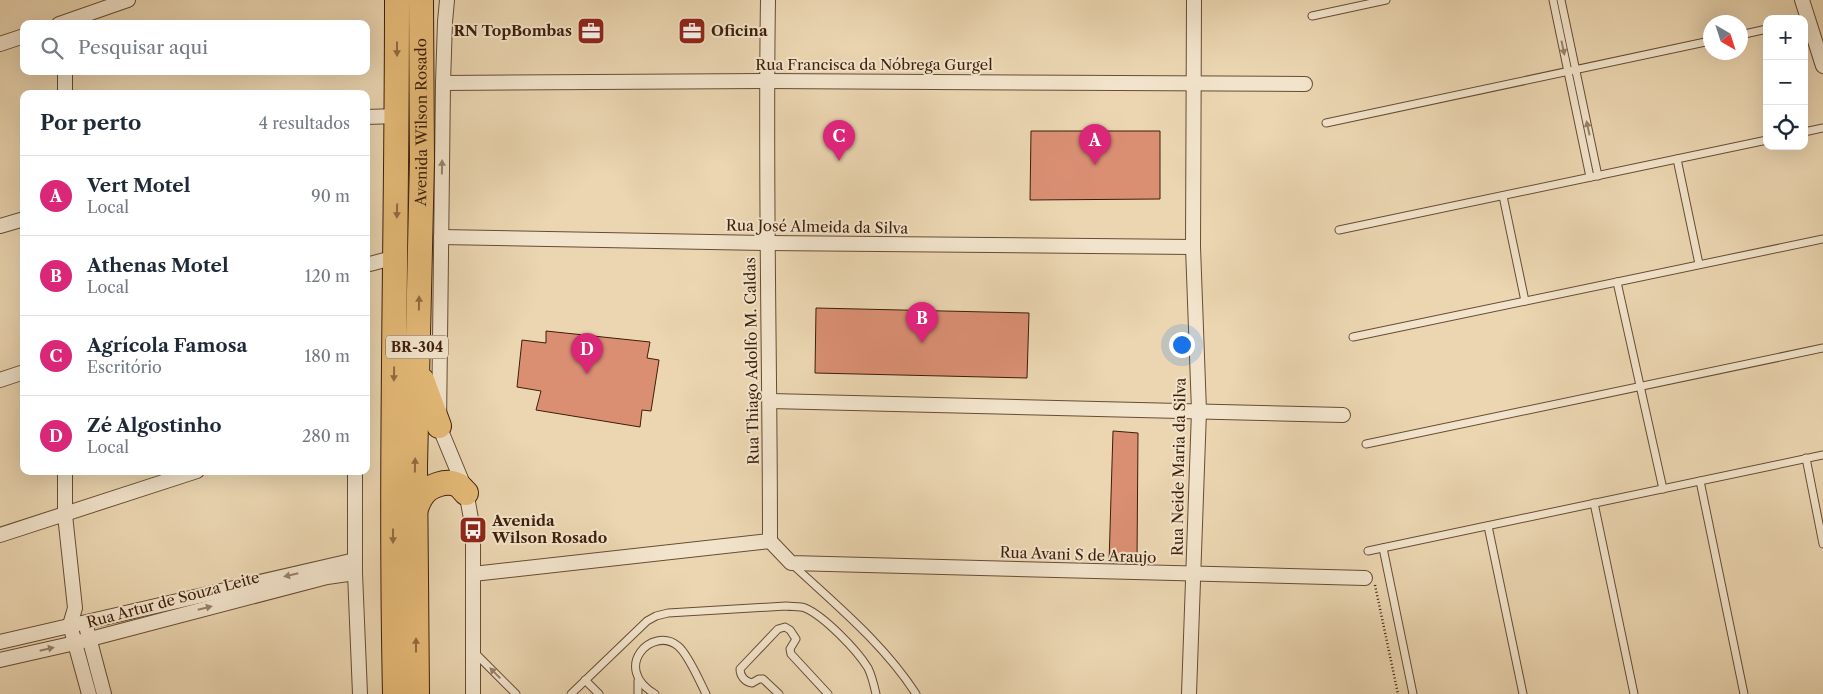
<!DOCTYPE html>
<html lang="pt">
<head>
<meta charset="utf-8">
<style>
	body { margin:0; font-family:"Libre Caslon Text",serif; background:#f2f2f3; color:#1f2937 }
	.controls { position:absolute; right:15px; top:15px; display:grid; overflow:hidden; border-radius:10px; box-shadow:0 5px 20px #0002 }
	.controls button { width:45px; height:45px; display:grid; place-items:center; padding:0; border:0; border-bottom:1px solid #e0e1e3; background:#fff; color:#1f2937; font:25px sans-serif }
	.compass { position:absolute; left:1703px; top:15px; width:45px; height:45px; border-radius:50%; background:#fff; box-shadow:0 5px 20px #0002; rotate:141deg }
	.you { position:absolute; left:1181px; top:344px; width:18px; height:18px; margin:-12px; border:4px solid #fff; border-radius:50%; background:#1a73e8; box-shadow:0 0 0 8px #1a73e833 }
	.badge { display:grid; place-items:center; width:32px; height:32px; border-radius:50%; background:#db2777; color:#fff; font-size:16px; font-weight:700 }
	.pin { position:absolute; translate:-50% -41px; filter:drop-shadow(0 1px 2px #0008) }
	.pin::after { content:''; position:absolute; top:26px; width:18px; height:15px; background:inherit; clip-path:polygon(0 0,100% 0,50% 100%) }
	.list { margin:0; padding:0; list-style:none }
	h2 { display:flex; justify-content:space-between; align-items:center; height:65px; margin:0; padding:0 20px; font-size:21px }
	h2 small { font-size:16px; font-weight:400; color:#747a83 }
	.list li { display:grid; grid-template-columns:32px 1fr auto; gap:15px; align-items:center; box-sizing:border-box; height:80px; padding:0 20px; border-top:1px solid #e0e1e3 }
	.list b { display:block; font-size:19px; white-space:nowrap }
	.list p { margin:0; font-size:16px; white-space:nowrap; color:#747a83 }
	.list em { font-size:16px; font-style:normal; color:#747a83 }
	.icon { flex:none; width:28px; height:28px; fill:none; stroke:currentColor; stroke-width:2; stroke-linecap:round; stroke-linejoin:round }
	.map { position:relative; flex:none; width:1823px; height:694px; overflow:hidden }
	.search { position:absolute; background:#fff; box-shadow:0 5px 20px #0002; left:20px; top:20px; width:350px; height:55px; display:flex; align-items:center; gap:12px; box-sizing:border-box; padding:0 18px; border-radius:10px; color:#747a83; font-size:19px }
	.panel { position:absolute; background:#fff; box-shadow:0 5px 20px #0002; left:20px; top:90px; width:350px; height:385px; border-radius:10px }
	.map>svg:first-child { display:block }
</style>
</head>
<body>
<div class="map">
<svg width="1823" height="694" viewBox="0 0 1823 694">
	<rect width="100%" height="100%" fill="#ebd6b1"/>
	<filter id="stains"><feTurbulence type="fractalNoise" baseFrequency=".004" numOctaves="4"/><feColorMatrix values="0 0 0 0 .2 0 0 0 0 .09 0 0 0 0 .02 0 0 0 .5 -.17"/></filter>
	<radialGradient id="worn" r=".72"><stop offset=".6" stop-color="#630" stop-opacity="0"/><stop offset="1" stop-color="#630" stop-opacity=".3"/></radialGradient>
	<g fill="#da8f73" stroke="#3d1e09">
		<polygon points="1031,131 1160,131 1160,199 1030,200"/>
		<polygon points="816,308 1029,313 1027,378 815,373"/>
		<polygon points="546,331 650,342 647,358 659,360 651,411 642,410 640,427 536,410 541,391 517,387 522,340 546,343"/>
		<polygon points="1113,431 1138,433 1137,563 1109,563"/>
	</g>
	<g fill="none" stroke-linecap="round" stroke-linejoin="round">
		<defs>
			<g id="service">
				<polyline points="1553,0 1590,177"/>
				<polyline points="1561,0 1598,176"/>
				<polyline points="1312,16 1386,0"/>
				<polyline points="1740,35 1767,29"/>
				<polyline points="1326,123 1710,41"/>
				<polyline points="1804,132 1823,128"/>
				<polyline points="1677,159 1699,264"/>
				<polyline points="1503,196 1525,301"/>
				<polyline points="1339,230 1767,140"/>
				<polyline points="1617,282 1663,489"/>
				<polyline points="1353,337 1823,239"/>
				<polyline points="1366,444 1823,348"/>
				<polyline points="1806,458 1823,544"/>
				<polyline points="1700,481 1744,694"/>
				<polyline points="1594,503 1634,694"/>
				<polyline points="1488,526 1523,694"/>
				<polyline points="1383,548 1413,694"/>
				<polyline points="1368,551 1823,455"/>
				<path d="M793 565C836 605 884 644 916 694"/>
				<polyline points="474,652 516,694"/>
				<polyline points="585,680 599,694"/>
				<path d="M571 694 647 621 656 616 668 613 786 606C792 607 800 606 805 608 824 616 857 650 868 668 872 676 874 685 876 694"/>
				<polyline points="638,694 638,681"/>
				<path d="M655 694C611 668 652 625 678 646 688 654 700 682 706 694"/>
				<path d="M779 694 763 679H759L752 683C745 682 740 676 740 669L778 629 785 627 790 630 796 639 790 649 791 654 828 694"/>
			</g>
			<g id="minor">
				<polyline points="447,0 445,22 443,83 439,426 466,491 473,530 473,694"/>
				<path d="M768 0C765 180 770 361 770 541"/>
				<polyline points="1802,0 1823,66"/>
				<polyline points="59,24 128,0"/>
				<polyline points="0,44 24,36"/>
				<polyline points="65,71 65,94"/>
				<polyline points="443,83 766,81 1305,84"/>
				<polyline points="366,117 397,116"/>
				<polyline points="0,226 24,219"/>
				<polyline points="441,237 767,243 1193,247"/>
				<polyline points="366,265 396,257"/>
				<polyline points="0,380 24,372"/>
				<polyline points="770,401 1343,415"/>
				<polyline points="65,471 65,515 75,608 70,625 89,694"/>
				<polyline points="355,471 355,573 360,694"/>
				<polyline points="0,535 197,471"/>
				<polyline points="770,541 791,563 1365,578"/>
				<polyline points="473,574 770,541"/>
				<polyline points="87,630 104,694"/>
				<polyline points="0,642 355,560"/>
				<polyline points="0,660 75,643 327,577 355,573"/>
				<polyline points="1189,694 1199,411 1193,247 1194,0"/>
			</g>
			<g id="trunk">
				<polyline points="422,380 439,426"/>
				<path d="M415 511C417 506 419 500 422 496 428 486 447 479 458 485 461 487 464 491 466 493"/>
				<path d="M395 694C390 463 397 231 397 0"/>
				<path id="s1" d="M417 694 415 466 422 161 421 0"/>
			</g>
		</defs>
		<use href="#service" stroke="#684c33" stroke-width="9"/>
		<use href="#minor" stroke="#684c33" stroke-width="16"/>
		<use href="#trunk" stroke="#3d1e09" stroke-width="26"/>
		<polyline stroke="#3d1e09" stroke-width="2.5" stroke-dasharray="1 2.5" stroke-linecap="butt" points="1375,585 1398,694"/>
		<use href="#service" stroke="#f2e4cc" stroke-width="7"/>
		<use href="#minor" stroke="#f2e4cc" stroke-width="14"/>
		<use href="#trunk" stroke="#e6bb78" stroke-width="24"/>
	</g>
	<defs><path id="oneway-solid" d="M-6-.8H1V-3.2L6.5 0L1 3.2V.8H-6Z" transform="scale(1.25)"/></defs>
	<g fill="#98816a">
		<use href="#oneway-solid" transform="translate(1563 48) rotate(78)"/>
		<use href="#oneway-solid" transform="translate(1588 128) rotate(-102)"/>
		<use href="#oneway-solid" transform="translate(442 167) rotate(-89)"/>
		<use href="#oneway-solid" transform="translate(291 575) rotate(167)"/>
		<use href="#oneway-solid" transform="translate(205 608) rotate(-14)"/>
		<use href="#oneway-solid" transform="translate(47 649) rotate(-13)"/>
		<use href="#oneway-solid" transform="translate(495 673) rotate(-135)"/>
	</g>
	<g fill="#926c40">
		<use href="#oneway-solid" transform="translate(397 49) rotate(90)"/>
		<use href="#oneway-solid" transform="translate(397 211) rotate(91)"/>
		<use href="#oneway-solid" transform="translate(419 303) rotate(-89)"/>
		<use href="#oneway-solid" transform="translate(394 374) rotate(91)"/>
		<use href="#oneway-solid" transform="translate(415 465) rotate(-89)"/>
		<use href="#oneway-solid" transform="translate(393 536) rotate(90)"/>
		<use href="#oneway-solid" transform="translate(416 645) rotate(-90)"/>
	</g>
	<defs>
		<symbol id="office-square" viewBox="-11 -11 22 22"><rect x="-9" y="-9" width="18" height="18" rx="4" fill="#8f2418" stroke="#f2e4cc"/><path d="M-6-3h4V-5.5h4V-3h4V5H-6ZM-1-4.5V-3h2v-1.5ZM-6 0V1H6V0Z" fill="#fff"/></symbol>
		<symbol id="bus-square" viewBox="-11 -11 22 22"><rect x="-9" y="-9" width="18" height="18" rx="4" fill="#8f2418" stroke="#f2e4cc"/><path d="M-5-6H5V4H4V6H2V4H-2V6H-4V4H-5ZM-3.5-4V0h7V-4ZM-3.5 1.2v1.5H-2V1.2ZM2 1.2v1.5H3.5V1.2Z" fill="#fff"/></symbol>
	</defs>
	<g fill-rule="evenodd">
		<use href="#office-square" x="575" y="15" width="32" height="32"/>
		<use href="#office-square" x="676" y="15" width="32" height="32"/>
		<use href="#bus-square" x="457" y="514" width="32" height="32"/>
	</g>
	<g text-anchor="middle" stroke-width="4" stroke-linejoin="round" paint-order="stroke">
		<rect fill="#f2e4cc" stroke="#735944" stroke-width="1" x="386" y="335.5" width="62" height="23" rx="4"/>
		<g font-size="14" font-weight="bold" fill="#3d1e09">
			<text x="417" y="352">BR-304</text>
		</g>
		<g font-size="15" font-weight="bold" fill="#3d1e09" stroke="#f2e4cc" text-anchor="start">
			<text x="572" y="36" text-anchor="end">RN TopBombas</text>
			<text x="711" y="36">Oficina</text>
			<text x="492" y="526">Avenida<tspan x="492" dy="17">Wilson Rosado</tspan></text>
		</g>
		<g font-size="15" fill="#3d1e09" stroke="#f2e4cc">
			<text x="874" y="70">Rua Francisca da Nóbrega Gurgel</text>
			<text dy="5" stroke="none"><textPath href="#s1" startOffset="572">Avenida Wilson Rosado</textPath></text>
			<text transform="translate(817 227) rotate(1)" y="5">Rua José Almeida da Silva</text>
			<text transform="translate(752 361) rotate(-91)" y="5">Rua Thiago Adolfo M. Caldas</text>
			<text transform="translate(1179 467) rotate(-89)" y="5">Rua Neide Maria da Silva</text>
			<text transform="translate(1078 555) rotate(2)" y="5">Rua Avani S de Araujo</text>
			<text transform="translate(173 600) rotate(-15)" y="5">Rua Artur de Souza Leite</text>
		</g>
	</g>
	<rect width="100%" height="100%" filter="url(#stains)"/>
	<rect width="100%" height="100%" fill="url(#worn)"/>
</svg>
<div class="controls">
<button>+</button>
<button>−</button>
<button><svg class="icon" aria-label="locate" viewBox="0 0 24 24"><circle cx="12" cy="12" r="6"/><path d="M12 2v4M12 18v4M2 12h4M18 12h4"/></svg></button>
</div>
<svg class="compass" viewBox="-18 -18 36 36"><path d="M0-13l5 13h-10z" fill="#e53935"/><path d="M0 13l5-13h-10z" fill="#747a83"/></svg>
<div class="you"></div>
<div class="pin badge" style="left:1095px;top:165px">A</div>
<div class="pin badge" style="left:922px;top:343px">B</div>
<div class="pin badge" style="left:839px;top:161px">C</div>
<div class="pin badge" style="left:587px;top:374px">D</div>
<div class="search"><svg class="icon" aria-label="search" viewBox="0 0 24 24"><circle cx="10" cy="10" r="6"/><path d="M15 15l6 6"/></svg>Pesquisar aqui</div>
<section class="panel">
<h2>Por perto<small>4 resultados</small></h2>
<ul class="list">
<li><span class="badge">A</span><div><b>Vert Motel</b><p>Local</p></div><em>90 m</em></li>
<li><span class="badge">B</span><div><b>Athenas Motel</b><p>Local</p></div><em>120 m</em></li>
<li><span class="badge">C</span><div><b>Agrícola Famosa</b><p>Escritório</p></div><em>180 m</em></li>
<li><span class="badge">D</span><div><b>Zé Algostinho</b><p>Local</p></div><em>280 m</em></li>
</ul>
</section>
</div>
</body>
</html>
